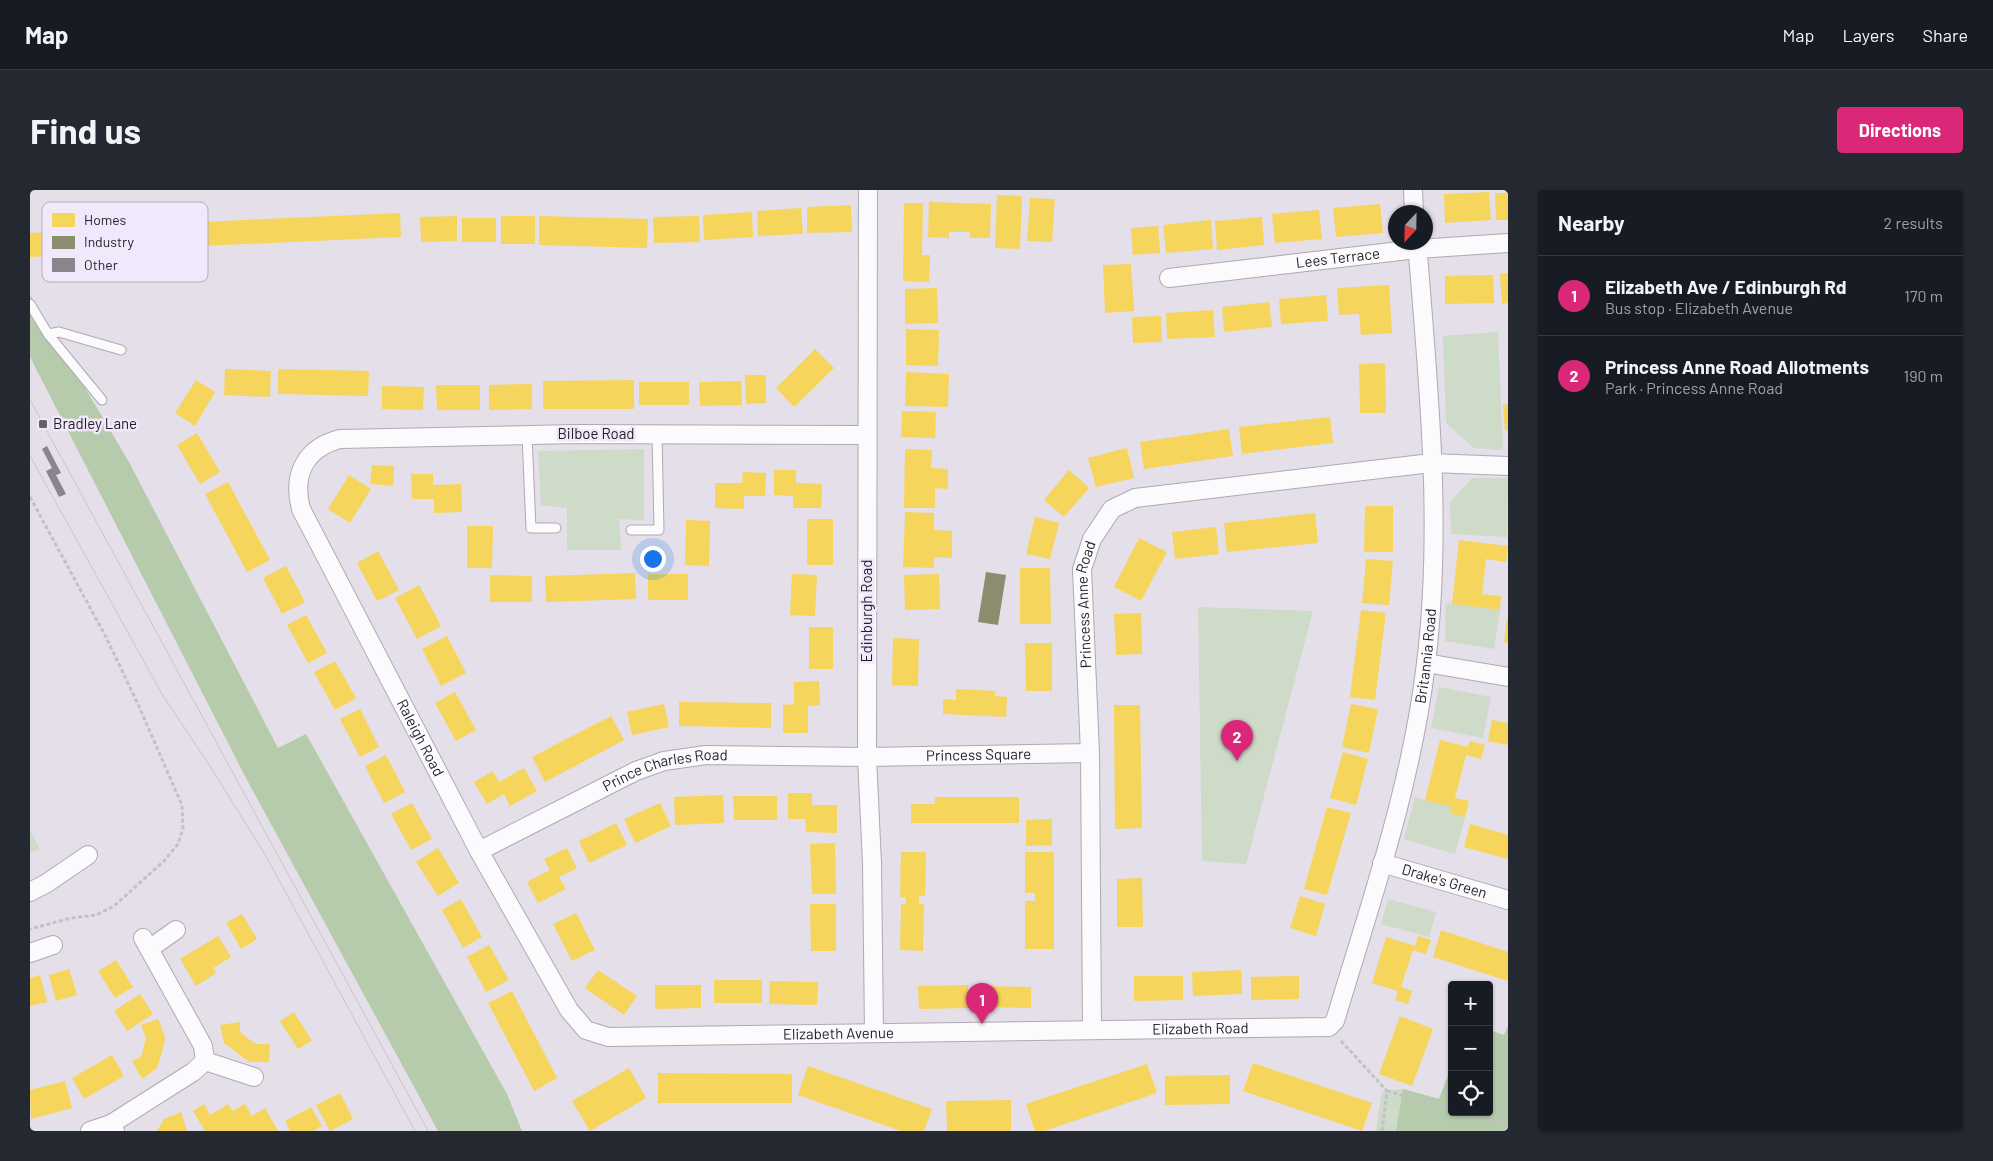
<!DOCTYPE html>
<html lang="en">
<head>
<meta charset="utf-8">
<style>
	body { margin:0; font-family:Barlow,sans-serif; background:#242831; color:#f1f3f6 }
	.controls { position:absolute; right:15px; bottom:15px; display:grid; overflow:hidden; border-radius:5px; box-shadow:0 1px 4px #0004 }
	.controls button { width:45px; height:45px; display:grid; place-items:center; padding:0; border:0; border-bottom:1px solid #363941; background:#171b24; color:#f1f3f6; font:25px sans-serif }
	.compass { position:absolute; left:1358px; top:15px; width:45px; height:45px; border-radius:50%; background:#171b24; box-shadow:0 1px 4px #0004; rotate:202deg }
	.you { position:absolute; left:622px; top:368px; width:18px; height:18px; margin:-12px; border:4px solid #fff; border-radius:50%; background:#1a73e8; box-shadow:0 0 0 8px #1a73e833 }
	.badge { display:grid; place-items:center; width:32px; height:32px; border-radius:50%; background:#db2777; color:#fff; font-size:16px; font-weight:700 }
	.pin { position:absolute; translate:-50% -41px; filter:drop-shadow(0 1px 2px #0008) }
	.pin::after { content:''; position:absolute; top:26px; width:18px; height:15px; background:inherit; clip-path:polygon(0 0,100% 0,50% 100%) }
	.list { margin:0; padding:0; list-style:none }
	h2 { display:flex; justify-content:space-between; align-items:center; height:65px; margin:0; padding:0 20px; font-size:21px }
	h2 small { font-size:16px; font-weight:400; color:#9ea1a6 }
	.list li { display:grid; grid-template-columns:32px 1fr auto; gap:15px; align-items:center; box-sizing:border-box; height:80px; padding:0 20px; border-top:1px solid #363941 }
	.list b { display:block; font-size:19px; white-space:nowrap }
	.list p { margin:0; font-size:16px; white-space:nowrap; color:#9ea1a6 }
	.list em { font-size:16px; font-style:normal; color:#9ea1a6 }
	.icon { flex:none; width:28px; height:28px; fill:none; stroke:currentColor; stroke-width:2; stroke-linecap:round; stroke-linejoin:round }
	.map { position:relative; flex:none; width:1478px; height:941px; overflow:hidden; border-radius:5px }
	header { display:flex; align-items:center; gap:30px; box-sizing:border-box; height:70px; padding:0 25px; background:#171b24; border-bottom:1px solid #363941 }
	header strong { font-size:24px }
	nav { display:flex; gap:28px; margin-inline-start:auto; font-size:18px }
	.intro { display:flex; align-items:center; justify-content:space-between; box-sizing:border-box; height:120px; padding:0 30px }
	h1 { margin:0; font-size:35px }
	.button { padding:12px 22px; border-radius:5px; background:#db2777; color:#fff; font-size:18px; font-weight:700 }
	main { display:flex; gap:30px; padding:0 30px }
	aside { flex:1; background:#171b24; border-radius:5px; box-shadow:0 1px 4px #0004 }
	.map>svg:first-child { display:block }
</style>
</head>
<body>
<header>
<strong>Map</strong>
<nav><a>Map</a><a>Layers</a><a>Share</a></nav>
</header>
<div class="intro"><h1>Find us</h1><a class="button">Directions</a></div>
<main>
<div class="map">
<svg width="1478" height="941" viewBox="0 0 1478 941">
	<rect width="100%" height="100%" fill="#e4dfe9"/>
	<g fill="#cddbc8">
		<polygon points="1468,142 1473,260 1444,258 1416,233 1413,146"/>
		<polygon points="614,259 614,330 589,329 591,360 537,360 537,318 511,315 508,261"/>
		<polygon points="1442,288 1478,288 1477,347 1421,344 1420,312"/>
		<polygon points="1416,413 1470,420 1464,459 1415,451"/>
		<polygon points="1168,417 1283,421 1216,674 1172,671"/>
		<polygon points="1409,497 1461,507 1453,548 1401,538"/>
		<polygon points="1385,607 1422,617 1421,623 1435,627 1425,664 1374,649"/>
		<polygon points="0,641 10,659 0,662"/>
		<polygon points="1358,709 1406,722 1399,747 1351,734"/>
		<polygon points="1478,836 1478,941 1346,941 1352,901 1373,899 1409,909 1422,875 1422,922 1459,922 1459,840 1474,845"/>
	</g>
	<g fill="#b5cbac">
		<polygon points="0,105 99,272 248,558 276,544 477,904 492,941 408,941 217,590 0,167"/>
		<polygon points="1478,836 1478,941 1366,941 1373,899 1409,909 1422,875 1422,922 1459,922 1459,840 1474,845"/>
	</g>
	<g fill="#f6d55c">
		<polygon points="1459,2 1461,30 1415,33 1414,4"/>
		<polygon points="1465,3 1478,3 1478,30 1466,30"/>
		<polygon points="967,5 992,6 990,59 965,58"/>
		<polygon points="1000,8 1025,9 1022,52 997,51"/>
		<polygon points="899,12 961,14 960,48 940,48 940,42 919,42 919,48 898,47"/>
		<polygon points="874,13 893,13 892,65 900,65 899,92 873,91"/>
		<polygon points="1350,14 1353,43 1306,47 1303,18"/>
		<polygon points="821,15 822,42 777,43 777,17"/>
		<polygon points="771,18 773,44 728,46 727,21"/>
		<polygon points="1289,20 1292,49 1245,53 1242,24"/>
		<polygon points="722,22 723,47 674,50 673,25"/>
		<polygon points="370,23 371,47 61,61 61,64 0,67 0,43 60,40 60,37"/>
		<polygon points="427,26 427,51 391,52 390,27"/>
		<rect x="471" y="26" width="34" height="28"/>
		<polygon points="509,26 618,29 617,58 509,55"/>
		<polygon points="669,26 670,52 624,53 623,27"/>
		<polygon points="1232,27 1234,55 1187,60 1185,31"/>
		<rect x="432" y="28" width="34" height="24"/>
		<polygon points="1181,30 1183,59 1136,63 1133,35"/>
		<polygon points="1128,36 1130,63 1103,65 1101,38"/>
		<polygon points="1101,74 1104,121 1075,123 1073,75"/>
		<polygon points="1478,83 1478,113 1472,114 1470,84"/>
		<polygon points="1463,85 1464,113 1415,114 1415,86"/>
		<polygon points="1359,95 1362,143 1331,145 1329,124 1309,125 1307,98"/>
		<polygon points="907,98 908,133 875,134 875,99"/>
		<polygon points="1296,105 1298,131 1251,134 1249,109"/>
		<polygon points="1239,112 1242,137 1194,142 1192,117"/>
		<polygon points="1183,120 1185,147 1137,149 1136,123"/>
		<polygon points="1131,126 1132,152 1103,153 1102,127"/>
		<polygon points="876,139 909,140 908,176 876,175"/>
		<polygon points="785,159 804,178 764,217 746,198"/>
		<polygon points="1355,173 1356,223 1330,223 1329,174"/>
		<polygon points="195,179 241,181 240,207 194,205"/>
		<polygon points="248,179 339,181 338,206 248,204"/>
		<polygon points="876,182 919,184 918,217 875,216"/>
		<polygon points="715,185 736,185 736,213 716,214"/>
		<polygon points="166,190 185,202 165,236 145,223"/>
		<polygon points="604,190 604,219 513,219 513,191"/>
		<polygon points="711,191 712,215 670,216 669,192"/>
		<rect x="609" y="192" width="50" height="23"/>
		<polygon points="502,194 502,219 459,220 459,195"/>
		<polygon points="406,195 450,195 450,220 407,220"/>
		<polygon points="352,196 394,197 393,220 352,219"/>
		<polygon points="1478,214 1478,240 1475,241 1473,215"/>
		<polygon points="872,221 906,222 905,248 871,247"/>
		<polygon points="1300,227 1303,253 1212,264 1209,237"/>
		<polygon points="1199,239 1203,266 1114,279 1110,252"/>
		<polygon points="167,243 190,282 170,294 147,255"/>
		<polygon points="1097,258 1104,288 1066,297 1058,268"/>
		<polygon points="875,259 902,260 901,278 918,279 918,299 905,298 905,318 874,318"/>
		<polygon points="342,275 364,276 363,296 340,294"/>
		<polygon points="744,280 766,280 766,293 792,294 791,318 763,318 763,306 744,305"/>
		<polygon points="1039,280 1059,298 1034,327 1014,310"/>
		<polygon points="713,282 736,283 735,306 714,306 714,319 685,318 685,293 712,293"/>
		<polygon points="381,284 403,284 403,295 431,294 432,322 404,323 404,309 382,309"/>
		<polygon points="319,285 341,299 320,333 298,319"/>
		<polygon points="198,292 240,370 217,382 175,304"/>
		<polygon points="1335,316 1363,316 1363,362 1334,362"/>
		<polygon points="875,322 904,323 904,340 922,341 922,368 904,367 904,378 873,377"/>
		<polygon points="1285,323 1288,353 1197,362 1194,333"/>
		<polygon points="1005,327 1029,333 1020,369 996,364"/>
		<rect x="777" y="329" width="26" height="46"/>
		<polygon points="656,330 680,331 679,376 655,375"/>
		<polygon points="437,336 463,336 462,378 437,378"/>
		<polygon points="1186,337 1189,364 1145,369 1142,342"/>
		<polygon points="1109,348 1137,362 1111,411 1084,397"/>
		<polygon points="1429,350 1478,356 1476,372 1456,369 1452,404 1471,406 1470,420 1422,414"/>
		<polygon points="348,361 369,400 347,411 327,373"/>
		<polygon points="1336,369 1363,371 1359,415 1332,413"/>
		<polygon points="256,376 275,412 252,424 233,388"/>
		<polygon points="990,378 1020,378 1021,434 990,434"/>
		<polygon points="605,383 606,409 516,412 515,386"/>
		<rect x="618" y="384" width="40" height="26"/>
		<polygon points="762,384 787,385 785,426 760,425"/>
		<polygon points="909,384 910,419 875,420 874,385"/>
		<polygon points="460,385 502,386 502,412 460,412"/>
		<polygon points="389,395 411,436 387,449 365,408"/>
		<polygon points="1331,420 1356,423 1345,510 1320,507"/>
		<polygon points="1111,423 1112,464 1086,465 1084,424"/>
		<polygon points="276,425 297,463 278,473 257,435"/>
		<polygon points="1477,428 1478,428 1478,453 1474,452"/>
		<rect x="779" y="437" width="24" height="42"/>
		<polygon points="417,446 436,483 411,496 392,459"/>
		<polygon points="863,448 889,449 888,496 862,495"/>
		<polygon points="995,453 1022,453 1022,501 996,501"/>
		<polygon points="305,471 326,508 305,520 284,482"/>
		<polygon points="789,491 790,515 778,516 778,543 753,543 753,515 764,514 764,492"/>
		<polygon points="926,499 965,501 965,506 977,507 976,527 913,524 913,509 926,510"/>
		<polygon points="425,502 446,540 426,551 405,513"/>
		<polygon points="649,512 741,513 741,538 649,536"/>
		<polygon points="634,514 639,537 602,545 597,522"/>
		<polygon points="1321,514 1348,519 1339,563 1312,557"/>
		<polygon points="1084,515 1110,515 1112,638 1085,639"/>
		<polygon points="330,519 349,557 330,567 310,529"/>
		<polygon points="581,526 594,550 515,592 502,567"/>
		<polygon points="1462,530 1478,533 1478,555 1458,551"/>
		<polygon points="1410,550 1438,557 1440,551 1455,555 1451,569 1436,565 1425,608 1439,611 1435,627 1420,623 1422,617 1395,610"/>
		<polygon points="1313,562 1338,569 1326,615 1300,608"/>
		<polygon points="356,565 375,602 354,613 335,576"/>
		<polygon points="494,578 507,601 480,616 474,604 457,614 444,592 463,581 469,592"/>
		<polygon points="758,603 782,603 782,615 807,615 807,643 776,642 775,629 758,629"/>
		<polygon points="693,605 694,633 645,635 644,607"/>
		<polygon points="703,606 747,606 747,630 704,630"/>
		<polygon points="905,607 989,607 989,633 881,633 881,614 905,614"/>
		<polygon points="382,613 402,649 381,660 361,624"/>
		<polygon points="630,613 641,636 605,653 594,629"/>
		<polygon points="1297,617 1321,623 1297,705 1274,699"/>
		<polygon points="1022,629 1022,655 996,656 996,630"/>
		<polygon points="586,633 597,655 559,673 549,651"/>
		<polygon points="1440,634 1478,645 1478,669 1434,657"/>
		<polygon points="805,653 806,704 782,704 780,654"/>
		<polygon points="408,658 429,693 408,706 386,672"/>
		<polygon points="537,658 547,678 529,687 536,699 508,713 497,692 520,680 514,669"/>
		<polygon points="871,662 896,662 895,706 889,706 889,714 894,714 893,761 870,760 871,714 876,714 876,707 870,707"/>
		<polygon points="995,662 1024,662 1024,759 995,759 995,711 1005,711 1005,703 995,703"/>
		<polygon points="1112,688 1113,737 1087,737 1087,689"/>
		<polygon points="1270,706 1295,714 1286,746 1260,738"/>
		<polygon points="431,709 452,747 433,758 412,720"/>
		<polygon points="780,714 806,714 806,761 781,761"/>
		<polygon points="546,723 565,760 542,771 523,734"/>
		<polygon points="212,724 227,749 211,759 196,733"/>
		<polygon points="1411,740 1478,762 1478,791 1403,767"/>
		<polygon points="188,746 201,767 183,778 186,783 166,796 150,769"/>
		<polygon points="1388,746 1401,750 1396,764 1383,760 1371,797 1382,801 1378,814 1365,810 1368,801 1342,793 1356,747 1385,756"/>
		<polygon points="459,755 479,790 456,802 437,767"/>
		<polygon points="86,770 103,797 85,808 68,781"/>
		<polygon points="39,779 47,805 26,811 19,785"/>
		<polygon points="568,780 607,806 594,825 555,798"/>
		<polygon points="1211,780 1212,804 1163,806 1162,782"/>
		<polygon points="10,785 17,812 0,816 0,788"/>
		<polygon points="1104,786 1153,786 1153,810 1104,811"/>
		<polygon points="1269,786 1269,809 1221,810 1221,787"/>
		<rect x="684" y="790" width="48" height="23"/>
		<polygon points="740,791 788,792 787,815 739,814"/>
		<polygon points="625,795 671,795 671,818 625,819"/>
		<polygon points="938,795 938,818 889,819 888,796"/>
		<polygon points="950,796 1001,797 1001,818 950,817"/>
		<polygon points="482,801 527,888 504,901 458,813"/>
		<polygon points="110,804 123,824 97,841 84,821"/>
		<polygon points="264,822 282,851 268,859 250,831"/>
		<polygon points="1370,826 1403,839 1382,896 1349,884"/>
		<polygon points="128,829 135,847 133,859 127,878 112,889 102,871 111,867 116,848 111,835"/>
		<polygon points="210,832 210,842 220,850 226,854 240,854 239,872 219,872 194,853 190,835"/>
		<polygon points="82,865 94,886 54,909 42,888"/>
		<polygon points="1223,873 1342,913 1332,941 1213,901"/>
		<polygon points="1117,874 1127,903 1014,941 1005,941 996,914"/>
		<polygon points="778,876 902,919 894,941 871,941 768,905"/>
		<polygon points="599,878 616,908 560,941 542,911"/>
		<polygon points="628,883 762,884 762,913 628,913"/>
		<polygon points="1200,885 1200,914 1135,915 1135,886"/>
		<polygon points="35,891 42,918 1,929 0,900"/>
		<polygon points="310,903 323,929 300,941 286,915"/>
		<polygon points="981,910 981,941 917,941 916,911"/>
		<polygon points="174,914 180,925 198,914 202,921 215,914 222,926 235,918 248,941 175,941 163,921"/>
		<polygon points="281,917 292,936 283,941 260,941 255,931"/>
		<polygon points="151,922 157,941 127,941 134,929"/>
	</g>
	<polygon fill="#8c8c6e" points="956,382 976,385 968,435 948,432"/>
	<polygon fill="#89858c" points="17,256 31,283 26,285 36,304 29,307 16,281 22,278 12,259"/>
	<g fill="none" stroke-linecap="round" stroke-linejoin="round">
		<defs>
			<g id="service">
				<polyline points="0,114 18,144 29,142 91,160"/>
				<polyline points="18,144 72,210"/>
				<polyline points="497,245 501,338 526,338"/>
				<polyline points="601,340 629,340 627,244"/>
			</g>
			<g id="minor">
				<polyline points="838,0 837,567 842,673 844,843"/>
				<polyline points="1383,0 1384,22"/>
				<path id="s1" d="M1139 88 1387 59 1478 53"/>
				<path id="s2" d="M837 245 547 244 310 249C275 258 262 285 271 319L449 661 539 820 556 840 578 847 1299 837 1305 831C1340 714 1382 595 1396 473 1413 334 1398 191 1387 52"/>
				<polyline points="1396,473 1478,487"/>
				<path id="s3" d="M449 661 606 581 634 571 676 565 837 567 1060 563"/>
				<path id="s4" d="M1352 673 1478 710"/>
				<polyline points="0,702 17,693 58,665"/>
				<polyline points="119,759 146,740"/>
				<polyline points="0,763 23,755"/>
				<path id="s5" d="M1062 840 1060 563 1052 379 1062 349 1082 319 1105 308 1401 273 1478 276"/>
				<polyline points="175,871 224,887"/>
				<polyline points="60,941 81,934"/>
				<polyline points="85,941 81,934 163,882 175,871 173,856 113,748"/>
			</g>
		</defs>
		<use href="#service" stroke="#aeaab1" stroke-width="11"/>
		<use href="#minor" stroke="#aeaab1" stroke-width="20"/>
		<g stroke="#c2c1c3" stroke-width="3" stroke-dasharray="4 2.5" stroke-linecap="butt">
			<polyline points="0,307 76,447 107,512 152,615 153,638 148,654 134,671 84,716 66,725 41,728 0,739"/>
			<polyline points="1311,851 1357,901 1352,941"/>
			<polyline points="1357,901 1422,919"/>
			<polyline points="1434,922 1478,934"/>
		</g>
		<use href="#service" stroke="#fbfafc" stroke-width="9"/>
		<use href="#minor" stroke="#fbfafc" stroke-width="18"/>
		<g stroke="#c8c6ca" stroke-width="1">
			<polyline points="0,210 398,941"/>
			<polyline points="0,266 132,504 180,576 237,668 385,941"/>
		</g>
	</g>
	<rect fill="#656269" stroke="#f2e8fb" stroke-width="2" x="8" y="229" width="10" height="10" rx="2.5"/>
	<g text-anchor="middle" stroke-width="5" stroke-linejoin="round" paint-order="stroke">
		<g font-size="15" fill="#211e24" stroke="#f2e8fb">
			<text dy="5" stroke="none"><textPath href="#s1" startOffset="170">Lees Terrace</textPath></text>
			<text x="566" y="249">Bilboe Road</text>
			<text dy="5" stroke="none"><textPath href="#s5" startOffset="426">Princess Anne Road</textPath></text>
			<text transform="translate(837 421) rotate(-90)" y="5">Edinburgh Road</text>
			<text dy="5" stroke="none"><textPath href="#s2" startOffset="2342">Britannia Road</textPath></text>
			<text dy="5" stroke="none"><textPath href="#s2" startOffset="876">Raleigh Road</textPath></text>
			<text dy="5" stroke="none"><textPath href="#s3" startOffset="521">Princess Square</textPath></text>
			<text dy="5" stroke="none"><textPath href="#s3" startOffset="205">Prince Charles Road</textPath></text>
			<text dy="5" stroke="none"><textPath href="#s4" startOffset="65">Drake's Green</textPath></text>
			<text dy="5" stroke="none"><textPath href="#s2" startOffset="1828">Elizabeth Road</textPath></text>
			<text dy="5" stroke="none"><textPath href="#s2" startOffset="1466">Elizabeth Avenue</textPath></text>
		</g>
		<g font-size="15" fill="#211e24" stroke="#f2e8fb" text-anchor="start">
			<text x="23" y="239">Bradley Lane</text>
		</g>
	</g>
	<rect x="12" y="12" width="166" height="80" rx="8" fill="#f2e8fb" stroke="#b3abba" stroke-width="1"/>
	<rect x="22" y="23" width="23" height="14" fill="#f6d55c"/>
	<rect x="22" y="46" width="23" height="13" fill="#8c8c6e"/>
	<rect x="22" y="68" width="23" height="14" fill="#89858c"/>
	<g font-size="14" fill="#211e24">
		<text x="54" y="35">Homes</text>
		<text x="54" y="57">Industry</text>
		<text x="54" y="80">Other</text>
	</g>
</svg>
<div class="controls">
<button>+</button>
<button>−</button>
<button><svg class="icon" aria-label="locate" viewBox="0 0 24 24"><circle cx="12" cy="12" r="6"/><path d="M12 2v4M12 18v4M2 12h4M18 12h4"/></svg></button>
</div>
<svg class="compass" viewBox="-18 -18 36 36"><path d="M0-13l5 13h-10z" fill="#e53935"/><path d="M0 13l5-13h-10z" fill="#9ea1a6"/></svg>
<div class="you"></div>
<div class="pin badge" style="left:952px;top:834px">1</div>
<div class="pin badge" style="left:1207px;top:571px">2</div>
</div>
<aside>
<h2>Nearby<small>2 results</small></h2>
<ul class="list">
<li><span class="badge">1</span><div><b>Elizabeth Ave / Edinburgh Rd</b><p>Bus stop · Elizabeth Avenue</p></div><em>170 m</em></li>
<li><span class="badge">2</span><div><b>Princess Anne Road Allotments</b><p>Park · Princess Anne Road</p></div><em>190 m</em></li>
</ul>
</aside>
</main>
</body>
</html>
